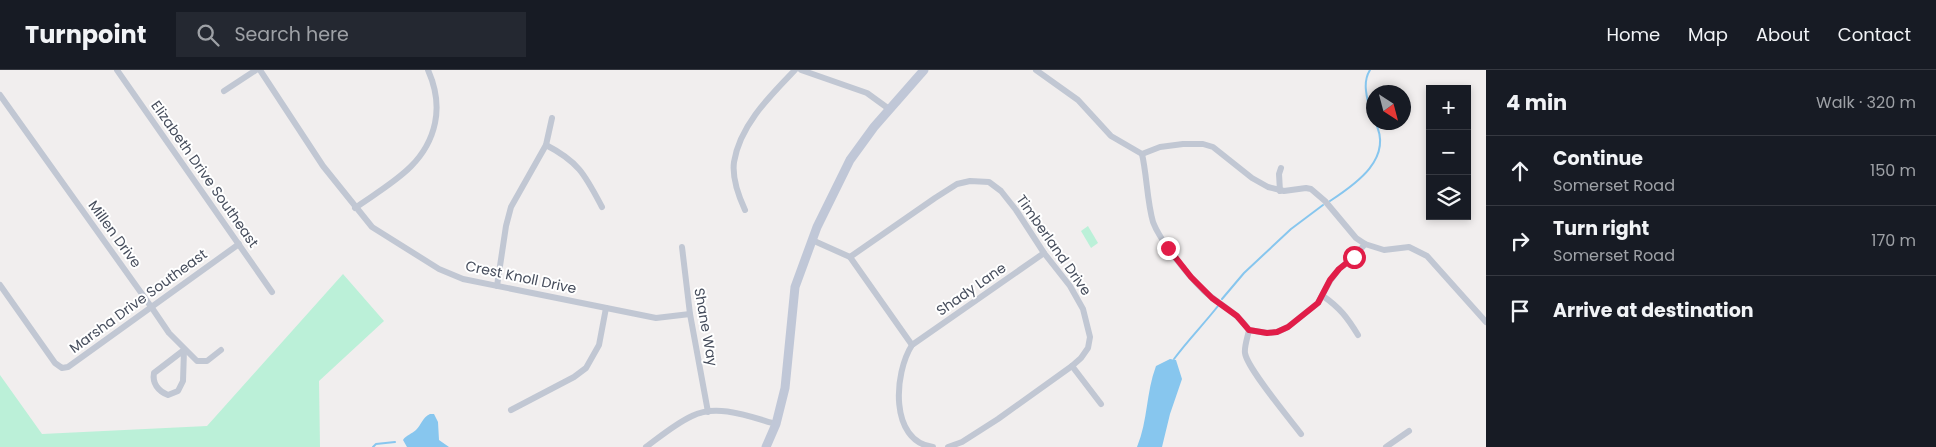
<!DOCTYPE html>
<html lang="en">
<head>
<meta charset="utf-8">
<style>
	body { margin:0; font-family:Poppins,sans-serif; background:#242831; color:#f1f3f6 }
	.controls { position:absolute; right:15px; top:15px; display:grid; overflow:hidden; border-radius:0px; box-shadow:0 2px 8px #0003 }
	.controls button { width:45px; height:45px; display:grid; place-items:center; padding:0; border:0; border-bottom:1px solid #363941; background:#171b24; color:#f1f3f6; font:25px sans-serif }
	.compass { position:absolute; left:1366px; top:15px; width:45px; height:45px; border-radius:50%; background:#171b24; box-shadow:0 2px 8px #0003; rotate:144deg }
	.stop { position:absolute; width:15px; height:15px; margin:-11px; border:4px solid #e11d48; border-radius:50%; background:#fff }
	.stop.end { background:#e11d48; border-color:#fff; box-shadow:0 1px 5px #0008 }
	.list { margin:0; padding:0; list-style:none }
	h2 { display:flex; justify-content:space-between; align-items:center; height:65px; margin:0; padding:0 20px; font-size:21px }
	h2 small { font-size:16px; font-weight:400; color:#9ea1a6 }
	.list li { display:grid; grid-template-columns:32px 1fr auto; gap:15px; align-items:center; box-sizing:border-box; height:70px; padding:0 20px; border-top:1px solid #363941 }
	.list b { display:block; font-size:19px; white-space:nowrap }
	.list p { margin:0; font-size:16px; white-space:nowrap; color:#9ea1a6 }
	.list em { font-size:16px; font-style:normal; color:#9ea1a6 }
	.icon { flex:none; width:28px; height:28px; fill:none; stroke:currentColor; stroke-width:2; stroke-linecap:round; stroke-linejoin:round }
	.map { position:relative; flex:none; width:1486px; height:377px; overflow:hidden }
	header { display:flex; align-items:center; gap:30px; box-sizing:border-box; height:70px; padding:0 25px; background:#171b24; border-bottom:1px solid #363941 }
	header strong { font-size:24px }
	nav { display:flex; gap:28px; margin-inline-start:auto; font-size:18px }
	.search { width:350px; height:45px; background:#242831; display:flex; align-items:center; gap:12px; box-sizing:border-box; padding:0 18px; border-radius:0px; color:#9ea1a6; font-size:19px }
	main { display:flex }
	aside { flex:1; background:#171b24 }
	.map>svg:first-child { display:block }
</style>
</head>
<body>
<header>
<strong>Turnpoint</strong>
<div class="search"><svg class="icon" aria-label="search" viewBox="0 0 24 24"><circle cx="10" cy="10" r="6"/><path d="M15 15l6 6"/></svg>Search here</div>
<nav><a>Home</a><a>Map</a><a>About</a><a>Contact</a></nav>
</header>
<main>
<div class="map">
<svg width="1486" height="377" viewBox="0 0 1486 377">
	<rect width="100%" height="100%" fill="#f1eeee"/>
	<g fill="#bbf0d8">
		<polygon points="1088,156 1098,173 1091,178 1081,161"/>
		<polygon points="343,204 384,251 319,311 320,377 0,377 0,305 42,364 207,356"/>
	</g>
	<g fill="#87c6ee">
		<path d="M1170 289 1176 290 1182 309 1170 344 1162 377H1137C1148 351 1146 322 1156 296Z"/>
		<path d="M430 344H434L438 352 439 370 449 377H407L403 370C406 365 412 364 416 360 422 354 422 348 430 344Z"/>
	</g>
	<g fill="none" stroke-linecap="round" stroke-linejoin="round">
		<g stroke="#87c6ee" stroke-width="2">
			<path d="M1369 36C1366 24 1363 11 1370 0"/>
			<polyline points="1371,44 1374,49"/>
			<path d="M1330 131C1356 114 1394 88 1375 52"/>
			<polyline points="1222,229 1244,203 1291,159 1323,135"/>
			<path d="M1174 289C1188 270 1203 255 1218 236"/>
			<polyline points="373,377 376,374 395,372"/>
		</g>
		<g stroke="#c1c7d3" stroke-width="6">
			<polyline points="117,0 272,222"/>
			<polyline points="260,0 323,96 372,157 439,199 463,209 656,248 690,244"/>
			<polyline points="801,0 867,23 889,39"/>
			<polyline points="1036,0 1078,30 1111,66 1142,84 1160,77 1183,74 1203,74 1213,77 1252,108 1268,117 1284,121 1306,118 1311,119 1325,131 1356,168 1365,174 1384,180 1409,177 1427,186 1486,252"/>
			<polyline points="224,21 256,0"/>
			<polyline points="0,25 152,238 169,263 197,291 207,291 221,280"/>
			<path d="M546 75C579 92 585 105 602 137"/>
			<path d="M1142 84C1147 106 1147 131 1153 152 1160 171 1188 205 1203 220 1218 234 1237 242 1249 260L1267 263 1277 262 1288 257 1318 233 1330 211 1339 199 1354 187 1365 174"/>
			<polyline points="1280,121 1279,104 1281,98"/>
			<path d="M355 138C389 114 426 96 435 53 439 34 436 18 428 0"/>
			<path d="M745 140C739 127 732 107 734 92 740 55 770 26 795 0"/>
			<polyline points="812,170 850,187 935,128 957,114 970,111 989,112 1001,121 1016,140 1044,183 1070,216 1083,239 1090,267 1088,278 1081,288 1072,296 998,349 962,372 948,377"/>
			<polyline points="682,177 690,244 708,342"/>
			<polyline points="850,187 912,275"/>
			<polyline points="0,215 55,293 62,298 68,297 239,174"/>
			<polyline points="497,216 506,156 511,137 546,75 552,48"/>
			<path d="M1323 226C1340 238 1347 247 1358 265"/>
			<path d="M1249 260C1248 266 1244 277 1245 283 1247 298 1289 348 1301 364"/>
			<path d="M184 280 183 311 178 321 168 325C158 321 152 313 154 303Z"/>
			<polyline points="1072,296 1101,334"/>
			<polyline points="511,340 574,307 586,298 599,275 606,238"/>
			<path d="M646 377C661 366 675 354 692 346 717 333 751 347 776 354"/>
			<path d="M933 377C889 371 894 303 912 275L1044 183"/>
			<polyline points="1386,377 1409,361"/>
		</g>
		<polyline stroke="#c0c7d7" stroke-width="9" points="766,377 776,354 785,318 795,217 817,157 850,90 874,57 924,0"/>
	</g>
	<g fill="none" stroke-linecap="round" stroke-linejoin="round">
		<polyline stroke="#e11d48" stroke-width="6" points="1168,178 1191,207 1212,228 1237,246 1249,260 1267,263 1277,262 1288,257 1318,233 1330,210 1339,199 1354,187"/>
	</g>
	<g text-anchor="middle" stroke-width="4" stroke-linejoin="round" paint-order="stroke">
		<g font-size="14" fill="#464d5c" stroke="#fff">
			<text transform="translate(205 104) rotate(55)" y="5">Elizabeth Drive Southeast</text>
			<text transform="translate(115 164) rotate(54)" y="5">Millen Drive</text>
			<text transform="translate(1054 175) rotate(55)" y="5">Timberland Drive</text>
			<text transform="translate(521 207) rotate(12)" y="5">Crest Knoll Drive</text>
			<text transform="translate(971 219) rotate(-35)" y="5">Shady Lane</text>
			<text transform="translate(138 231) rotate(-36)" y="5">Marsha Drive Southeast</text>
			<text transform="translate(706 257) rotate(80)" y="5">Shane Way</text>
		</g>
	</g>
</svg>
<div class="controls">
<button>+</button>
<button>−</button>
<button><svg class="icon" aria-label="layers" viewBox="0 0 24 24"><path d="M12 4l9 5-9 5-9-5zM3 14l9 5 9-5"/></svg></button>
</div>
<svg class="compass" viewBox="-18 -18 36 36"><path d="M0-13l5 13h-10z" fill="#e53935"/><path d="M0 13l5-13h-10z" fill="#9ea1a6"/></svg>
<div class="stop" style="left:1354px;top:187px"></div>
<div class="stop end" style="left:1168px;top:178px"></div>
</div>
<aside>
<h2>4 min<small>Walk · 320 m</small></h2>
<ul class="list">
<li><svg class="icon" aria-label="ahead" viewBox="0 0 24 24"><path d="M12 20V5M6 11l6-6 6 6"/></svg><div><b>Continue</b><p>Somerset Road</p></div><em>150 m</em></li>
<li><svg class="icon" aria-label="right" viewBox="0 0 24 24"><path d="M7 20v-9h11M14 6l5 5-5 5"/></svg><div><b>Turn right</b><p>Somerset Road</p></div><em>170 m</em></li>
<li><svg class="icon" aria-label="arrive" viewBox="0 0 24 24"><path d="M6 21V4h12l-3 4 3 4H6"/></svg><div><b>Arrive at destination</b></div></li>
</ul>
</aside>
</main>
</body>
</html>
